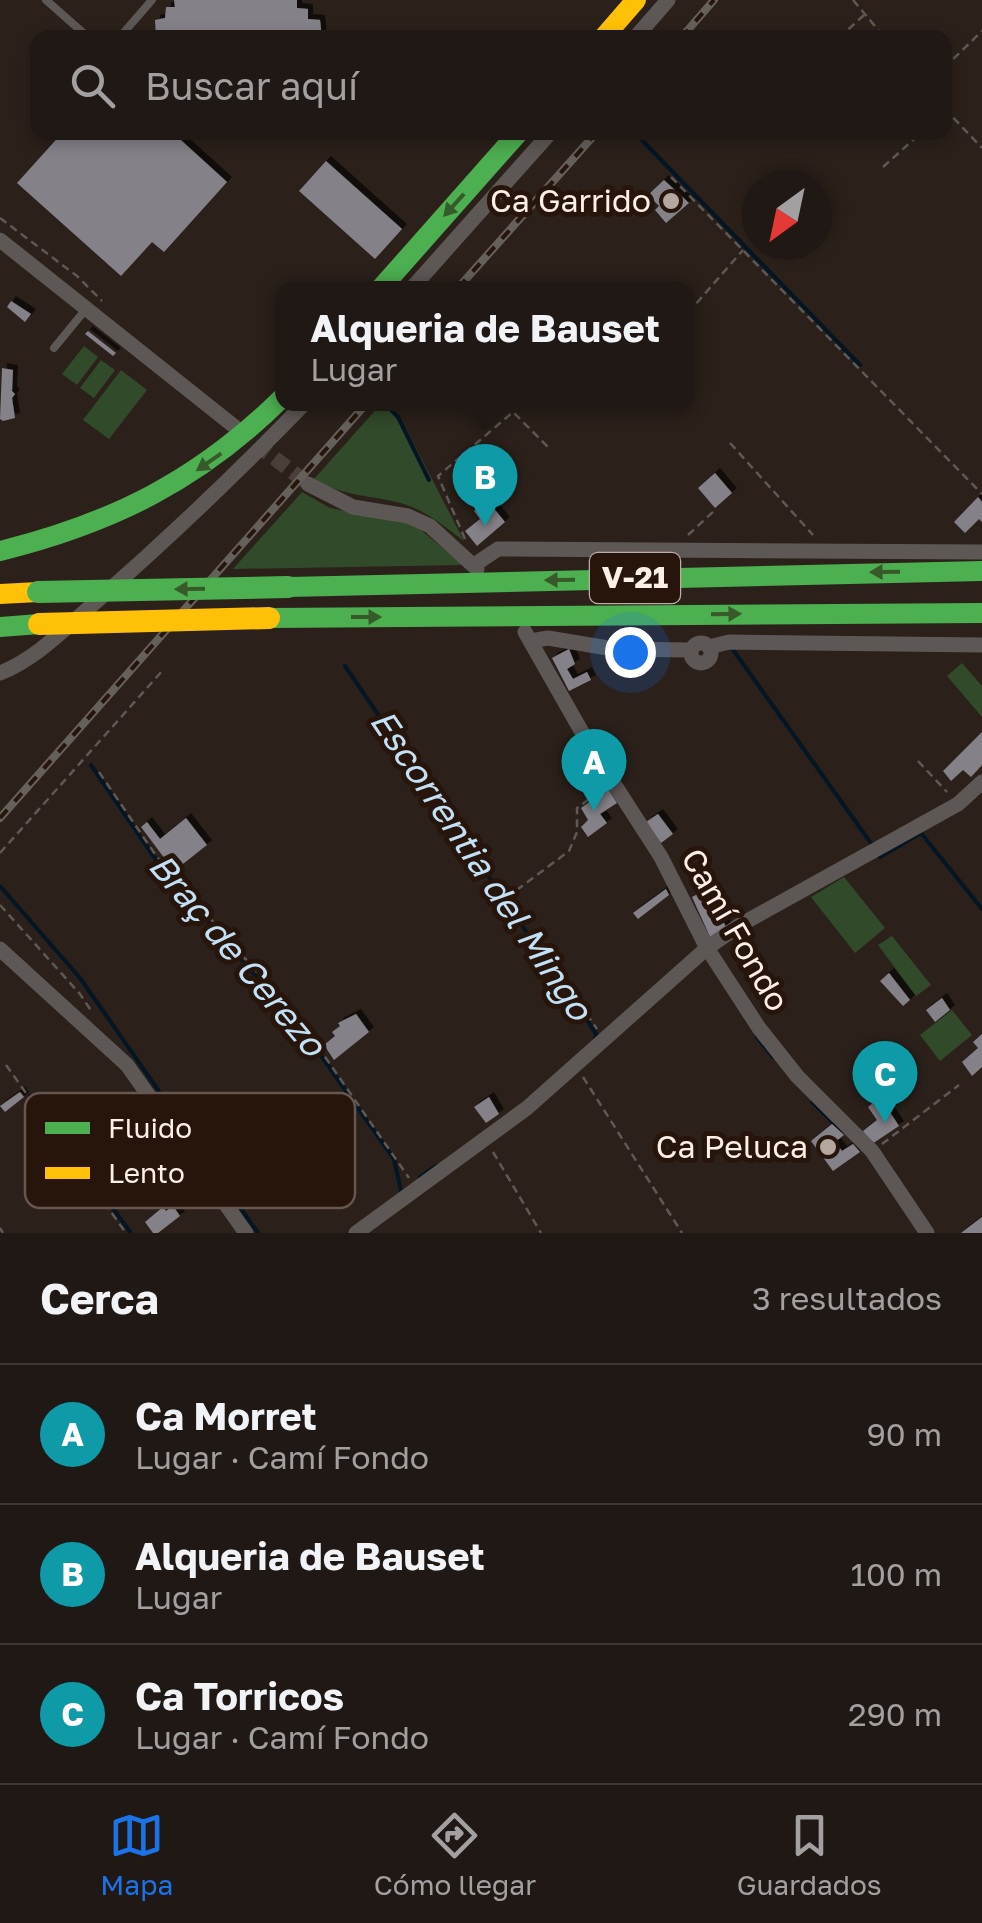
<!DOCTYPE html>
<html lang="es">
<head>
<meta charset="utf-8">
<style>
	body { margin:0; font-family:"Golos Text",sans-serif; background:#28211d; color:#f1f3f6 }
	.compass { position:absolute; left:742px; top:170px; width:90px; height:90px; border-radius:50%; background:#201814; box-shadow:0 5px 15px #0003; rotate:213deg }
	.you { position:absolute; left:630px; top:652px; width:35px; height:35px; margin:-25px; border:8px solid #fff; border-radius:50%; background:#1a73e8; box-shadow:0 0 0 15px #1a73e833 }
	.badge { display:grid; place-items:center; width:65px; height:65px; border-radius:50%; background:#1a73e8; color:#fff; font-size:32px; font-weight:700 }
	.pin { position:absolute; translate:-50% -82px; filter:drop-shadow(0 2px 5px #0008) }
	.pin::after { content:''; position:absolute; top:52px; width:35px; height:30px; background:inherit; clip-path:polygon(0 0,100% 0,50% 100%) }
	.popup { position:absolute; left:275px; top:281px; width:420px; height:130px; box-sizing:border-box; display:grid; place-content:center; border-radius:20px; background:#201814; filter:drop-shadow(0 2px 8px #0005); font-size:32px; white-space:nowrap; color:#a2a0a0 }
	.popup b { font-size:38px; color:#f1f3f6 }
	.popup::after { content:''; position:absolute; left:50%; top:100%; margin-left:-20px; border:20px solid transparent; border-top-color:#201814 }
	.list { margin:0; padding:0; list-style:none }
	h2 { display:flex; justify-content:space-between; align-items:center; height:130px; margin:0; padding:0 40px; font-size:42px }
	h2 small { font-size:32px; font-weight:400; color:#a2a0a0 }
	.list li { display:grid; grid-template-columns:65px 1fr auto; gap:30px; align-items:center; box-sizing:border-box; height:140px; padding:0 40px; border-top:2px solid #3d3734 }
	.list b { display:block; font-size:38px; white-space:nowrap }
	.list p { margin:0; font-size:32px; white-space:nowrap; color:#a2a0a0 }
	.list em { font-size:32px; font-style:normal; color:#a2a0a0 }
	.icon { flex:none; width:55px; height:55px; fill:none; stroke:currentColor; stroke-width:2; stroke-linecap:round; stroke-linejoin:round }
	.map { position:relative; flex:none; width:982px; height:1233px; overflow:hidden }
	.search { position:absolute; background:#201814; box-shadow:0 5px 15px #0003; left:30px; right:30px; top:30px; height:110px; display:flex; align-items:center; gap:25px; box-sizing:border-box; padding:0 35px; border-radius:20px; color:#a2a0a0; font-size:38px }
	.sheet { height:550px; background:#201814 }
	nav { display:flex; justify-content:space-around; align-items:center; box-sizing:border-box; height:140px; border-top:2px solid #3d3734; background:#201814; font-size:28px; color:#a2a0a0 }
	nav a { display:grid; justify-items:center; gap:5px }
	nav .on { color:#1a73e8 }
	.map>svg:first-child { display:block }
</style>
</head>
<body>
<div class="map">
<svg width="982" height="1233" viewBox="0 0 982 1233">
	<defs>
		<filter id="shadow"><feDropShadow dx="5" dy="-5" stdDeviation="0" flood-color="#0009"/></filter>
	</defs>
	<rect width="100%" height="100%" fill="#2b201a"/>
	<g fill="#314a29">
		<polygon points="84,346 98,357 77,385 62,374"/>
		<polygon points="101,360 115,370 94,398 80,388"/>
		<polygon points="121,370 147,390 109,439 83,420"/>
		<path d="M381 404H388L400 417 464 541C445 527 428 512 404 504 373 495 343 497 314 479Z"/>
		<polygon points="302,492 330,508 414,524 463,565 233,569"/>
		<polygon points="962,663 982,686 982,717 947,676"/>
		<polygon points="844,877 885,928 855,953 811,897"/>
		<polygon points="892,936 931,985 916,996 878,945"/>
		<polygon points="952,1010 972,1035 940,1061 920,1035"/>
	</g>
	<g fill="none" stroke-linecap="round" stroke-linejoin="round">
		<g stroke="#041524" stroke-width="4">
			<polyline points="634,132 860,365"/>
			<polyline points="385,404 398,417 429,480"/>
			<polyline points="731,647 873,846"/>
			<polyline points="345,666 597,1035 595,1038"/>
			<polyline points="91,765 163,870 303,1030 394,1159 401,1191"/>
			<polyline points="878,854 880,857 921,833 982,909"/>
			<polyline points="0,886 80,978 258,1233"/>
			<polyline points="757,1037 773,1057"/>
			<polyline points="30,1096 131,1233"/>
			<polyline points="812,1102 841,1130"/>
			<polyline points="420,1177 436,1166"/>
		</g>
	</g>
	<g fill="#858189" filter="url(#shadow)">
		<polygon points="174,0 297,0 297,8 308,9 308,19 320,20 322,38 156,38 155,20 165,18 166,7 175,7"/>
		<polygon points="63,132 172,132 227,182 164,252 152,242 121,276 17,183"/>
		<polygon points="326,161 402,229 375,259 299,191"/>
		<polygon points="664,180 689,203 666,223 655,210 659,206 648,195"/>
		<polygon points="11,301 31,314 25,322 7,307"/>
		<polygon points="88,331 116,353 113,356 85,334"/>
		<polygon points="2,368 13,370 12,391 15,394 12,398 15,418 3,421 0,419"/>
		<polygon points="715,473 732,493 715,508 698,488"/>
		<polygon points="978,497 982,502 982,522 979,519 965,533 954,522"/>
		<polygon points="487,500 505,522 477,546 465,531 480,519 474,511"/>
		<polygon points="569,649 575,664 567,669 573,679 587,672 591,680 569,691 552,658"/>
		<polygon points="982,732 982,765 971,777 963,770 951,781 943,771"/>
		<polygon points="608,789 617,803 600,814 607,823 588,837 581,827 588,820 581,808"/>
		<polygon points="658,814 673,834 661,843 646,822"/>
		<polygon points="186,818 207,845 174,871 141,827 147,822 160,839"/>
		<polygon points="666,889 669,895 638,919 633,913"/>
		<polygon points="707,889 726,927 710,937 692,897"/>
		<polygon points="889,973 910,1000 903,1006 880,981"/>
		<polygon points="942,998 950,1010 935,1022 926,1010"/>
		<polygon points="356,1014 369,1032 334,1060 324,1045 335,1036 332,1032 340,1026 338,1023"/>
		<polygon points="982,1034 982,1067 972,1076 962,1062 978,1048 973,1042"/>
		<polygon points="20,1092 24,1097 5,1112 0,1106"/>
		<polygon points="489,1097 499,1114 486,1123 474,1107"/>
		<polygon points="880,1097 899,1126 872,1144 863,1131 877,1120 868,1107"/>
		<polygon points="216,1110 230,1130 210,1146 194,1124"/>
		<polygon points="832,1124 844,1135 835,1142 842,1151 853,1144 860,1152 833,1171 811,1141"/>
		<polygon points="173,1206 180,1216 158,1233 153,1233 145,1222 163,1207 166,1211"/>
		<polygon points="982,1217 982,1233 961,1233"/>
	</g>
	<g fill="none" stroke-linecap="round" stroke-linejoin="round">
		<polyline stroke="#4a3f39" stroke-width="15" stroke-dasharray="15 8" stroke-linecap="butt" points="238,430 308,484"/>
		<g stroke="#5f5956" stroke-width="2.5" stroke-dasharray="8 5" stroke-linecap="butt">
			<polyline points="853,0 885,38"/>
			<polyline points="839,38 864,15"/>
			<polyline points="944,68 982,31"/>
			<polyline points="944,113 947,111 982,148"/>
			<polyline points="883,167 922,132"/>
			<polyline points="671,177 982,494"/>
			<polyline points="0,218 77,276 102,301"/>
			<polyline points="688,313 743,250"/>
			<polyline points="730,443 813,535"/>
			<polyline points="688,535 714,511"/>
			<polyline points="465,539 438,476 513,412 550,449"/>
			<polyline points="918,761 947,792"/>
			<polyline points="99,772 157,857 305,1028 409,1178"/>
			<polyline points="0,853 163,670"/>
			<polyline points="506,898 569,851 577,832 577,808 600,791"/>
			<polyline points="0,905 80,994 92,1012"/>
			<polyline points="557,971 597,1029"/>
			<polyline points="6,1065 126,1233"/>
			<polyline points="583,1077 682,1233"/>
			<polyline points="882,1144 959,1085"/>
			<polyline points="493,1152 541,1233"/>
			<polyline points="0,1228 3,1233"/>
		</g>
		<g stroke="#5d5855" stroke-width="8">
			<polyline points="46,0 89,38"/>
			<polyline points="119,38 152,0"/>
			<polyline points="195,132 198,135"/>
			<polyline points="54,348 86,309"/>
		</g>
		<g stroke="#5d5855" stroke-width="15">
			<polyline points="635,38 668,0"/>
			<polyline points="0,240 235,427"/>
			<polyline points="412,288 551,132"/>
			<polyline points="308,484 353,507 408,516 430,526 477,569"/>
			<polyline points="474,565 498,549 982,552"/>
			<polyline points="525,632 591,748 661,857 707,948 759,1028 797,1076 872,1151 927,1233"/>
			<polyline points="531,641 548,638 614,649 691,650"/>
			<circle cx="701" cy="653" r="10"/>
			<polyline points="709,647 729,642 982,645"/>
			<path d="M0 673C38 658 67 626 98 600 170 537 238 472 304 404"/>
			<polyline points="0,949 127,1065 246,1233"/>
			<polyline points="356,1233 527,1108 707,948 740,925 958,804 982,782"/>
		</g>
		<g stroke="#4caf50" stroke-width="20">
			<polyline points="381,288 519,132"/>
			<path d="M0 551C113 523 199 480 282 398"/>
			<polyline points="288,587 982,571"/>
			<polyline points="269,618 982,613"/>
			<polyline points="0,627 39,624"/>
		</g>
		<g stroke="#ffc107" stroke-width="20">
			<polyline points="603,38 636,0"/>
			<polyline points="0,594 38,592"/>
		</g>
		<defs>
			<g id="rail">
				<polyline points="681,38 714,0"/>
				<polyline points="458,288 597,132"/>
				<polyline points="0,818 366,404"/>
			</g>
		</defs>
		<use href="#rail" stroke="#66605b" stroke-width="8"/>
		<use href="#rail" stroke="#27150b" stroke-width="4" stroke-dasharray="11" stroke-linecap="butt"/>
		<polyline stroke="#4caf50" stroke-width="22" points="38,592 288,587"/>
		<polyline stroke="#ffc107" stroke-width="22" points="39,624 269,618"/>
	</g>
	<defs><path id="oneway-solid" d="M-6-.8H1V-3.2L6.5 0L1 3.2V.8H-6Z" transform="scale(2.5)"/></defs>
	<g fill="#385a2a">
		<use href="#oneway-solid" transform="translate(454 205) rotate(132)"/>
		<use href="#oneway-solid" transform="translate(209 462) rotate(145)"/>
		<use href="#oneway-solid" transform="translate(885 572) rotate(179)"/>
		<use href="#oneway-solid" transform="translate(560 580) rotate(179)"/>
		<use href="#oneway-solid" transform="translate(190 589) rotate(179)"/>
		<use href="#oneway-solid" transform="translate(726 614) rotate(-1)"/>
		<use href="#oneway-solid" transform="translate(366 617)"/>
	</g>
	<g fill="#b3a7a0" stroke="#27150b" stroke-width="4">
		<circle cx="671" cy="201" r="10"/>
		<circle cx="828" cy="1147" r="10"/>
	</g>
	<g text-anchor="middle" stroke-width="10" stroke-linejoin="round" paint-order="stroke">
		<rect fill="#27150b" stroke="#bcaea6" stroke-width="2.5" x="590" y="553" width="90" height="50" rx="8"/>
		<g font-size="30" font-weight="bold" fill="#fcefe8">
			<text x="635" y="588">V-21</text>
		</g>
		<g font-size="32" fill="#fcefe8" stroke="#27150b" text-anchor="end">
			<text x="651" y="212">Ca Garrido</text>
			<text x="808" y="1158">Ca Peluca</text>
		</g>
		<g font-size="32" fill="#fcefe8" stroke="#27150b">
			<text transform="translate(735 930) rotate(60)" y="11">Camí Fondo</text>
		</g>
		<g font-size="35" font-style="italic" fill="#c2e0f6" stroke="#27150b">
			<text transform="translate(481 865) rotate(56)" y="12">Escorrentia del Mingo</text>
			<text transform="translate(237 955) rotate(50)" y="12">Braç de Cerezo</text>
		</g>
	</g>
	<rect x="25" y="1093" width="330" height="115" rx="15" fill="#27150b" stroke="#67564d" stroke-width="2.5"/>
	<rect x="45" y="1122" width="45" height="12" fill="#4caf50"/>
	<rect x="45" y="1167" width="45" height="12" fill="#ffc107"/>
	<g font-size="28" fill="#fcefe8">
		<text x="108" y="1138">Fluido</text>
		<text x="108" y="1183">Lento</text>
	</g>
</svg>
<svg class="compass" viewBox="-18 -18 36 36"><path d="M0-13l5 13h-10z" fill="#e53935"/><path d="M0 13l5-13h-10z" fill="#a2a0a0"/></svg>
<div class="you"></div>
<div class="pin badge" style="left:594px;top:811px;background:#0f9aa8">A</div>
<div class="pin badge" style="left:485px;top:526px;background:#0f9aa8">B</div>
<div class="popup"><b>Alqueria de Bauset</b>Lugar</div>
<div class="pin badge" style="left:885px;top:1123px;background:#0f9aa8">C</div>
<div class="search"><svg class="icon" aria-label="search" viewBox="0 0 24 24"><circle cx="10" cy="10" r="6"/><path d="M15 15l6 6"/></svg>Buscar aquí</div>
</div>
<section class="sheet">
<h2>Cerca<small>3 resultados</small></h2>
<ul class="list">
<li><span class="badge" style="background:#0f9aa8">A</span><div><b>Ca Morret</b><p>Lugar · Camí Fondo</p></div><em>90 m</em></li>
<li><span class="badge" style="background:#0f9aa8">B</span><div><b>Alqueria de Bauset</b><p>Lugar</p></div><em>100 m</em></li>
<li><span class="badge" style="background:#0f9aa8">C</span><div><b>Ca Torricos</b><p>Lugar · Camí Fondo</p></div><em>290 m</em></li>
</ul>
</section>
<nav>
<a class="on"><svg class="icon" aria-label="map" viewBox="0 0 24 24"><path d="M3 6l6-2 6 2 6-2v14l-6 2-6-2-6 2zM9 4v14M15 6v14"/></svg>Mapa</a>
<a><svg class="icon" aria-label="directions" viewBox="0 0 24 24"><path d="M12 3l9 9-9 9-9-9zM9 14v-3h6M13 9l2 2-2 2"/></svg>Cómo llegar</a>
<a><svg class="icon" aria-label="saved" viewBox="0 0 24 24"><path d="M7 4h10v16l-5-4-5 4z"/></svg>Guardados</a>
</nav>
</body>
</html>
